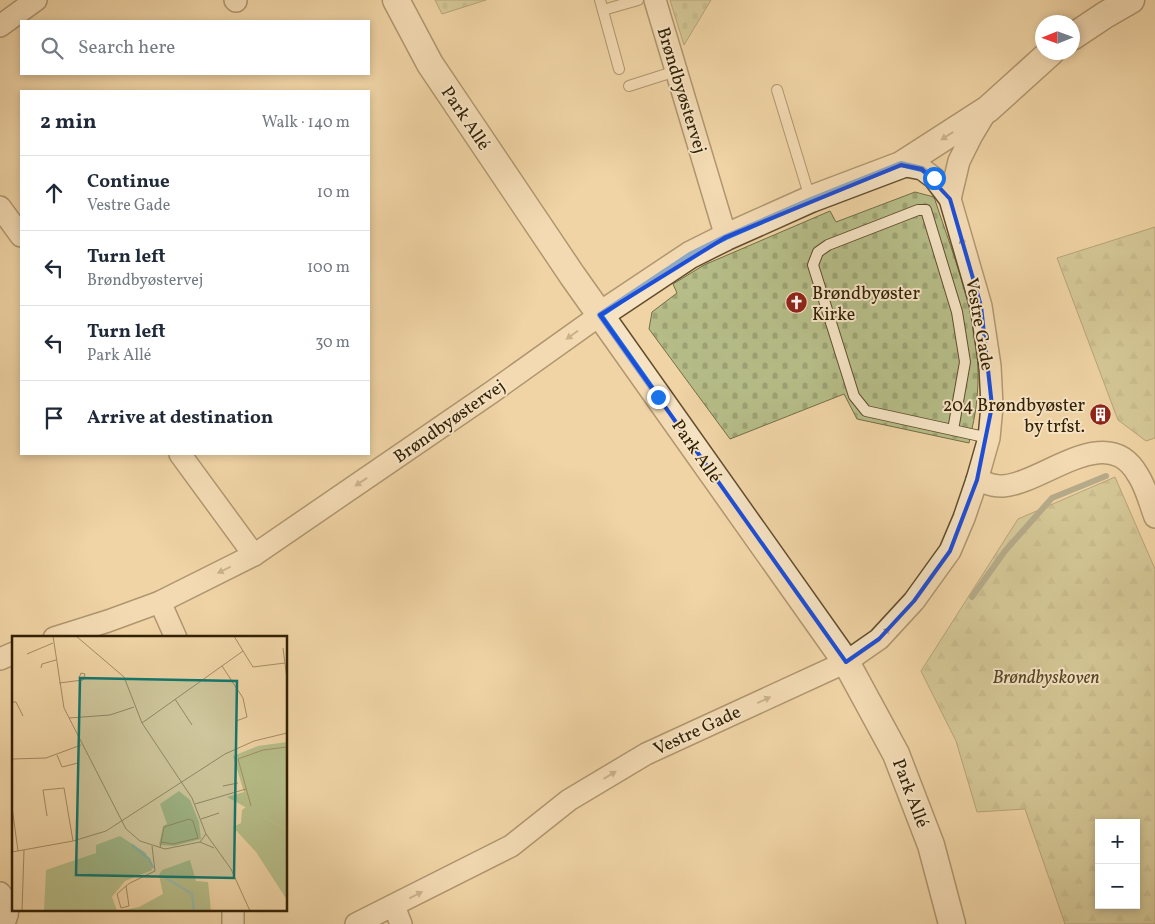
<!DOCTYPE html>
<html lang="en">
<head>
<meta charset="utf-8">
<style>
	body { margin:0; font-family:Vollkorn,serif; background:#f2f2f3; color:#1f2937 }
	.controls { position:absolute; right:15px; bottom:15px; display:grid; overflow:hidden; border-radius:0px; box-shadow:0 2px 8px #0003 }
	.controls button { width:45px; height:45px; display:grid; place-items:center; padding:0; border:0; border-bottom:1px solid #e0e1e3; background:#fff; color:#1f2937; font:25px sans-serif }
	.compass { position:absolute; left:1035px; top:15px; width:45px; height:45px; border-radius:50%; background:#fff; box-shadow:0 2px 8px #0003; rotate:269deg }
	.stop { position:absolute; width:15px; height:15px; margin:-11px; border:4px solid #1a73e8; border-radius:50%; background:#fff }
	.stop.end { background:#1a73e8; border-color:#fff; box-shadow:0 1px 5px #0008 }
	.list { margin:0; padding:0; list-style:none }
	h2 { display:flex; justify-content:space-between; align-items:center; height:65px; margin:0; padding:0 20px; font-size:21px }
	h2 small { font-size:16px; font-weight:400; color:#747a83 }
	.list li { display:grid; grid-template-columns:32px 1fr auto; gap:15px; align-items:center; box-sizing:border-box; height:75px; padding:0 20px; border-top:1px solid #e0e1e3 }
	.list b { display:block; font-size:19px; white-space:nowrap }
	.list p { margin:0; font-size:16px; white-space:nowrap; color:#747a83 }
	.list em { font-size:16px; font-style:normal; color:#747a83 }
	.icon { flex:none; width:28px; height:28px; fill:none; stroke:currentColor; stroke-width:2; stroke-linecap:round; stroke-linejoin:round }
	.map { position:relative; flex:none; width:1155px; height:924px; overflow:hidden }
	.search { position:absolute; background:#fff; box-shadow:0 2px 8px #0003; left:20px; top:20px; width:350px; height:55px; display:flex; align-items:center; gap:12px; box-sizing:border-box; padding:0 18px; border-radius:0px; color:#747a83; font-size:19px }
	.panel { position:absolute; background:#fff; box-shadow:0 2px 8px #0003; left:20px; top:90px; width:350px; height:365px; border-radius:0px }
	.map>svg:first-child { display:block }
</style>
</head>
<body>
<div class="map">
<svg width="1155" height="924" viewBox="0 0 1155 924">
	<defs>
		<pattern id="forest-firs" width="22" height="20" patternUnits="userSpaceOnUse" patternTransform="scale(1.25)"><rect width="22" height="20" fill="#b6bd88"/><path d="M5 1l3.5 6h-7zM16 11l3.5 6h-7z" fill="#9da274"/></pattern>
		<pattern id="cemetery-stones" width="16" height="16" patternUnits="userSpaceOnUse" patternTransform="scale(1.25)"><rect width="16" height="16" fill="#b6bd88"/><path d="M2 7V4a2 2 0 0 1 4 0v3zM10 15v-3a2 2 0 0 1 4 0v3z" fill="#9da274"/></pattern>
	</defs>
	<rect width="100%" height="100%" fill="#f0d4a5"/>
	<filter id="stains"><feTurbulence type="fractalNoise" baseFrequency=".004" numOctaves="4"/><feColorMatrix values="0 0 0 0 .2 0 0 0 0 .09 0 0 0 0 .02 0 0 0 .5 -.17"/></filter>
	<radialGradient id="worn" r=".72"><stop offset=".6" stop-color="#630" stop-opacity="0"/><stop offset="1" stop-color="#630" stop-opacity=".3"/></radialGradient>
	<g fill="url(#forest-firs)" stroke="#746e46" fill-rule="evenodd">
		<polygon points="1155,227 1155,438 1146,441 1118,420 1057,258"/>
		<path d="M1115 477 1155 569V924H1065L1025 809 977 812 956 741 921 671 1018 519ZM1099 823H1136V905H1099Z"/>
	</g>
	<g fill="url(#cemetery-stones)" stroke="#746e46">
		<polygon points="435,0 486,0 442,14"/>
		<polygon points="670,0 711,0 684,45"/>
		<path d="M915 192 934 197C955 261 984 329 977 398 976 413 972 428 969 443L857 419 844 394 730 439 649 329 652 312 677 293 673 284 704 265 830 211 836 222Z"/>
	</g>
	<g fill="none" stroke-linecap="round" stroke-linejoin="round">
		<polyline stroke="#707b68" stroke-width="6" points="972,597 1005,551 1052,498 1106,476"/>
		<defs>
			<g id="service">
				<polyline points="600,0 619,69"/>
				<polyline points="603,10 638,0"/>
				<polyline points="629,86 676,71"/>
				<polyline points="777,90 810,198"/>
				<polyline points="953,430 965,362 957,312 926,210 918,210 828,245 818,252 813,265 854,396 866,411 989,438"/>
			</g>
			<g id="minor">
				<polyline points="235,0 236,1"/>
				<polyline points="655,0 726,237"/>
				<polyline points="0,26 36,0"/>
				<polyline points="950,199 959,161 972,135 987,110"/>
				<polyline points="0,207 21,236"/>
				<polyline points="180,454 254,555"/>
				<path d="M977 480C986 483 994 487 1003 486 1044 483 1107 420 1138 475 1146 487 1150 504 1155 517"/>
				<polyline points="160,602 176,638"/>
				<polyline points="54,638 108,621 160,602 254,555 492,392 600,315"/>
				<polyline points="0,659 14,653"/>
				<path d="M0 893C9 903 10 913 3 924"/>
				<polyline points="394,906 401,924"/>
				<polyline points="233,910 233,924"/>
				<polyline points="356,924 511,846 569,800 646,754 846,662 879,639 914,601 950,551 964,518 977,480 989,438 992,406 990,366 981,306 950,199 934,178 922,169 901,165"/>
			</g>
			<g id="tertiary">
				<polyline points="396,0 430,64 572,275 846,662 896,754 931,845 952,924"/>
				<polyline points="1072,37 1105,15 1131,0"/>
				<polyline points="600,315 690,255 726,237 811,199 901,165 988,109 1051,52"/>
			</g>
		</defs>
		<use href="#service" stroke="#624d2c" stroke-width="12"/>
		<use href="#minor" stroke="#624d2c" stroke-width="24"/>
		<use href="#tertiary" stroke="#624d2c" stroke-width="29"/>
		<use href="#service" stroke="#f5e3c4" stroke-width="10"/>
		<use href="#minor" stroke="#f5e3c4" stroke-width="21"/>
		<use href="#tertiary" stroke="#f5e3c4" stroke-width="26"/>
	</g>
	<defs><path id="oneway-solid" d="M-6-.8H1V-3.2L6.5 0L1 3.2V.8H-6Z" transform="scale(1.25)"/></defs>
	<g fill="#9d8b6e">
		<use href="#oneway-solid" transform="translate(947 136) rotate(147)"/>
		<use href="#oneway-solid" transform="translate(963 244) rotate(-106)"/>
		<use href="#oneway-solid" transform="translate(572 335) rotate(144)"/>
		<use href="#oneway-solid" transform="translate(361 482) rotate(146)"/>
		<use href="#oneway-solid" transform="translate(224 570) rotate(154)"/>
		<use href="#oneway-solid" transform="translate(885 633) rotate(-47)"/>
		<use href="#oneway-solid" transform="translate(764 700) rotate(-25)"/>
		<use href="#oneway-solid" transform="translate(610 775) rotate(-31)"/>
		<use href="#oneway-solid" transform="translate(416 895) rotate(-27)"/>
	</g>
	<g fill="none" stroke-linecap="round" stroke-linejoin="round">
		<polyline stroke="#1a73e8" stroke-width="6" points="658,397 600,315 690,255 726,237 811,200 901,164 922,169 934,178"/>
	</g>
	<path d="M0 0H1155V924H0ZM901 165 922 169 950 199 981 306 992 406 977 480 950 551 914 601 879 639 846 662 600 315 726 237Z" fill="#f0d4a5" fill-opacity=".55" fill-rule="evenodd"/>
	<path fill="none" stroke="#1d4ed8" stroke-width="4" stroke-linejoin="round" d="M901 165 922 169 950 199 981 306 992 406 977 480 950 551 914 601 879 639 846 662 600 315 726 237Z"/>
	<defs>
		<symbol id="church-disc" viewBox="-11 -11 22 22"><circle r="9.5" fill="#8f2418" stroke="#f5e3c4"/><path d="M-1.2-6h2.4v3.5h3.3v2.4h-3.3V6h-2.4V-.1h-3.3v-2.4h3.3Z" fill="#fff"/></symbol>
		<symbol id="building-disc" viewBox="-11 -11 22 22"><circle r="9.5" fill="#8f2418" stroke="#f5e3c4"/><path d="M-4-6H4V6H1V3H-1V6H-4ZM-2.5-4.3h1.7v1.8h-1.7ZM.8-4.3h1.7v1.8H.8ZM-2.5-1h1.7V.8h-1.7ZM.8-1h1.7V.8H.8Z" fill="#fff"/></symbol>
	</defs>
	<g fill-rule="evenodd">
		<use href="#church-disc" x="784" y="290" width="25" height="25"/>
		<use href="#building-disc" x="1088" y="402" width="25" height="25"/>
	</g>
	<g text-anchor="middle" stroke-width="4" stroke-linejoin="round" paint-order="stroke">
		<g font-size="18" fill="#322004" stroke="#f5e3c4">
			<text transform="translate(682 90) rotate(73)" y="6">Brøndbyøstervej</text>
			<text transform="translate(466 118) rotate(56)" y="6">Park Allé</text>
			<text transform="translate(980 324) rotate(80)" y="6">Vestre Gade</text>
			<text transform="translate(449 421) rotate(-35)" y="6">Brøndbyøstervej</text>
			<text transform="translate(697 451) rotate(55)" y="6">Park Allé</text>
			<text transform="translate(697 730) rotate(-25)" y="6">Vestre Gade</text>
			<text transform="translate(911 793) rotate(69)" y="6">Park Allé</text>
		</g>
		<g font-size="18" fill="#322004" stroke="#f5e3c4" text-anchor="start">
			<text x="812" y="299">Brøndbyøster<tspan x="812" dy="21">Kirke</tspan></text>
			<text x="1085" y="411" text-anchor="end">204 Brøndbyøster<tspan x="1085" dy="21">by trfst.</tspan></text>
		</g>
		<g font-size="18" font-style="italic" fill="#534725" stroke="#f5e3c4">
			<text x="1046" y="683">Brøndbyskoven</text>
		</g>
	</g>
	<g transform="translate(12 636)">
		<rect width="275" height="275" fill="#f0d4a5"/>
		<path d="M234 171 275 194V264L244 216 221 191 229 187 230 174Z" fill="#b6bd88"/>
		<path d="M108 200 134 217 140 234 113 245 100 261 105 275H32L34 234 84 217V209ZM178 224 184 245 196 246 199 275H108L127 271 151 258 147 239 150 234Z" fill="#b6bd88"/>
		<path d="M275 106V194L215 161 232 156 221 120 246 110ZM167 155 178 164 187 186 189 203 162 210 147 209 151 190 155 188 148 168Z" fill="#b6bd88"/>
		<path fill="none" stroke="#9ab8aa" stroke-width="2.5" d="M120 209 137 223 141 232M154 242 180 258 182 275"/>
		<path fill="none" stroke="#a48c65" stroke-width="1" d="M41 0 52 72 114 193 128 205 153 213 188 206 194 198M64 0 112 41 130 87 180 162 194 198 219 233 238 275M222 0 231 15M271 12 275 43M15 18 41 7M210 30 231 62 235 81 224 85M29 32 30 28 44 24M47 47 71 44 73 38 69 37 67 42M163 63 180 89M0 66H4L11 80M57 82 98 79 122 71M130 87 231 15 241 31 273 27M45 119 50 131 66 127M0 123 34 122 69 109M211 150 226 147M183 168 234 153M239 170 226 123 251 114 275 111M0 171 6 215M35 180 31 154 52 152 61 205M189 183 207 177M188 206 202 212M148 212 152 191 177 183 181 185 186 202 161 208 149 206M0 216 61 205 94 195 213 118 242 105 275 97M114 250 117 270 109 272 105 258 114 250 118 247 143 235 140 210M10 275 12 214"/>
		<path fill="#0f766e" fill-opacity="0.15" stroke="#0f766e" stroke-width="2.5" d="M68 42 225 45 222 242 64 239Z"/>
		<rect width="275" height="275" fill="none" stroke="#322004" stroke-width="2.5"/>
	</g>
	<rect width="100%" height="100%" filter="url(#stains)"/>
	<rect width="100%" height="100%" fill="url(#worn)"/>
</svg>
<div class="controls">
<button>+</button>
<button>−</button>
</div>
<svg class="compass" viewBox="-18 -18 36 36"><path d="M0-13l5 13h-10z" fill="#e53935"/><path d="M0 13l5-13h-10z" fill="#747a83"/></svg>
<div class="stop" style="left:934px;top:178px"></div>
<div class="stop end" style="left:658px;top:397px"></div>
<div class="search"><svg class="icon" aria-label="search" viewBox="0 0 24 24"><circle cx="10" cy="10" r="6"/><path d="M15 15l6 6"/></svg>Search here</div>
<section class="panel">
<h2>2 min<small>Walk · 140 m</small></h2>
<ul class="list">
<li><svg class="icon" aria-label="ahead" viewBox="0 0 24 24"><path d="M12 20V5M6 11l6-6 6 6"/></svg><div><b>Continue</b><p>Vestre Gade</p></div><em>10 m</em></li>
<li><svg class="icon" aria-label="left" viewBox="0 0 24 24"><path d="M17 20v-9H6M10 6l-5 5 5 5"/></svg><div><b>Turn left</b><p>Brøndbyøstervej</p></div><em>100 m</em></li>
<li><svg class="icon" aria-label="left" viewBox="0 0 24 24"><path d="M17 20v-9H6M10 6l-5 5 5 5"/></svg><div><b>Turn left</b><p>Park Allé</p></div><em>30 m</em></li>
<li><svg class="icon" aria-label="arrive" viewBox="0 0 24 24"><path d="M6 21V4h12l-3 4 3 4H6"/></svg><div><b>Arrive at destination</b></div></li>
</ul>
</section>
</div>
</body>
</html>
